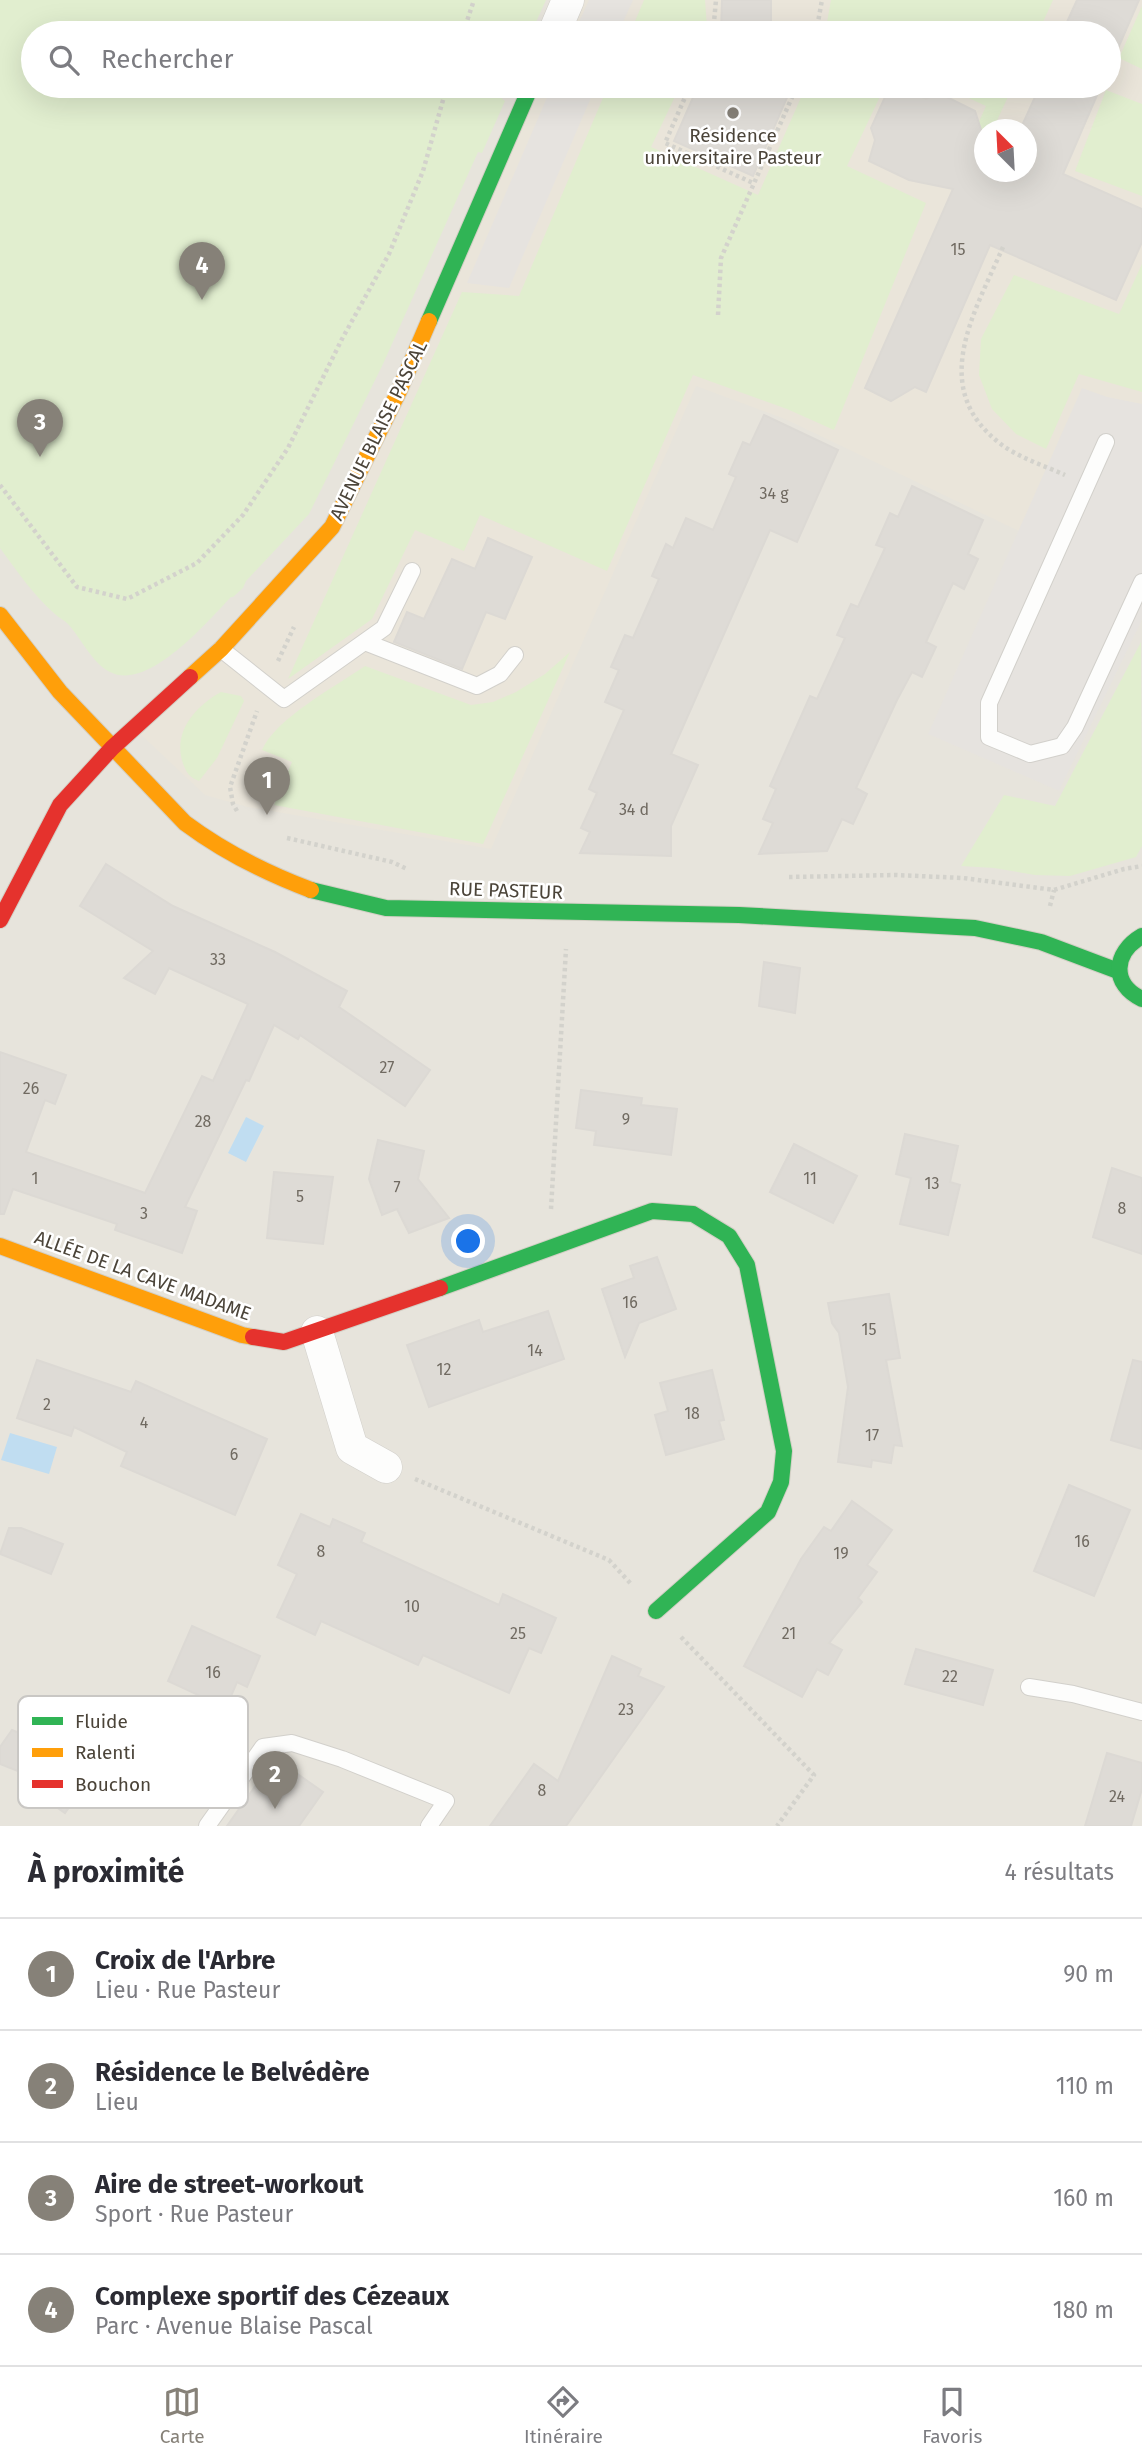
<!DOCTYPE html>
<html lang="fr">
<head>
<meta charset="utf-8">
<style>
	body { margin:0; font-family:"Fira Sans",sans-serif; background:#f7f7f7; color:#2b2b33 }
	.compass { position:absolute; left:974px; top:119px; width:63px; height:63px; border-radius:50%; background:#fff; box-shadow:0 7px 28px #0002; rotate:336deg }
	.you { position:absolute; left:469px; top:1242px; width:24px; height:24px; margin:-18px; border:5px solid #fff; border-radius:50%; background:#1a73e8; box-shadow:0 0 0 10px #1a73e833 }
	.badge { display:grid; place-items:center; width:46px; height:46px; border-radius:50%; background:#868178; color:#fff; font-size:23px; font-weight:700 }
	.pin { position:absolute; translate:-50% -58px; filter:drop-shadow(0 2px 4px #0008) }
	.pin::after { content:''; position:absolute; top:37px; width:24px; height:21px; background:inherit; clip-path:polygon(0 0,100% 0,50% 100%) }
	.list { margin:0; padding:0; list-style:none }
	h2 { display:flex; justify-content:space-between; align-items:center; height:91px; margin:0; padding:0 28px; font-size:30px }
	h2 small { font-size:23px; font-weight:400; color:#7c7c81 }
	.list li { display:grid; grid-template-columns:46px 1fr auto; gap:21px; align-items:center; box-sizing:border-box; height:112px; padding:0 28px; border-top:2px solid #e1e1e2 }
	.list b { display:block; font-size:26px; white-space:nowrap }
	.list p { margin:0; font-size:23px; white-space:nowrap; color:#7c7c81 }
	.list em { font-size:23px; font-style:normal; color:#7c7c81 }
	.icon { flex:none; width:38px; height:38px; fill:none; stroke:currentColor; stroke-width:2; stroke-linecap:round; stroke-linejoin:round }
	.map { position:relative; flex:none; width:1142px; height:1826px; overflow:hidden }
	.search { position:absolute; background:#fff; box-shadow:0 7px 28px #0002; left:21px; right:21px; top:21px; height:77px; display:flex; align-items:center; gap:18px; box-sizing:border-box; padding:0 24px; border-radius:38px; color:#7c7c81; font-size:26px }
	.sheet { height:539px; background:#fff }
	nav { display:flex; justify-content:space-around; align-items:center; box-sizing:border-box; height:98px; border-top:2px solid #e1e1e2; background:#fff; font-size:19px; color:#7c7c81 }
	nav a { display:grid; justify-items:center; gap:4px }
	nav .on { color:#868178 }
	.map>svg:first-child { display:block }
</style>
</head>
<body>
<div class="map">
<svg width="1142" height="1826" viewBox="0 0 1142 1826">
	<rect width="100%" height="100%" fill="#f4f2ee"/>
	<path fill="#e7e4dc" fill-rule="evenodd" d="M0 0H1142V1826H0ZM33 33H1109V86H33ZM984 130H1026V172H984Z"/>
	<path fill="#eae5da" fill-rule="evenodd" d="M568 0H1142V620L1059 791 928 734 1019 531 785 419 696 386 491 849 248 807 205 795 134 728 332 527 531 86H1109V33H554ZM984 130H1026V172H984Z"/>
	<g fill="#e1eecf">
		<path d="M0 0H546L531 33H33V86H508L502 99 505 101 482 153 478 152 383 364 309 514 246 581 243 588 233 597H231C208 621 148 692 110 672 92 663 81 638 68 624 64 620 59 618 55 614 34 596 17 571 0 548Z"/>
		<polygon points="644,0 705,0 707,27 704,33 630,33"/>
		<polygon points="831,0 1053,0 1038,33 825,33"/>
		<polygon points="1142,6 1142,69 1119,58"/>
		<polygon points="608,86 680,86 651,147 758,195 806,86 885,86 847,166 926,203 834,430 787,409 693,375 607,571 480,515 464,551 415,530 372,619 288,679 462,292 519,296"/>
		<polygon points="942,86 1013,86 993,129 984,130 983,152 968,146 986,106"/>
		<polygon points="1106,90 1142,104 1142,196 1075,171"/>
		<polygon points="1142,264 1142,392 1079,374 1046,449 1016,434 992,409 979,375 981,339 1014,275 1119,314"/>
		<polygon points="1141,642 1142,846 1136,857 1070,876 1035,875 994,868 961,866 1004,795 1055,806"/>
		<path d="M570 652 483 844 274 805 292 762 262 750C276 718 335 687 365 666L471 705 493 702 516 692 545 674Z"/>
		<path d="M221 692 241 696 244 701 217 758 199 781C191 778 187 774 184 766 171 734 194 707 221 692Z"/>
	</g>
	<g fill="#e6e3df">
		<polygon points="589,0 633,0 618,33 574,33"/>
		<polygon points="552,86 596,86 509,288 467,283"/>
		<polygon points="1082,388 1107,397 1142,404 1142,620 1059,791 928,734"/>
	</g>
	<g fill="#c0ddf1">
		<polygon points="246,1117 264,1126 246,1162 228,1153"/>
		<polygon points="10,1433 57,1447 49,1474 1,1460"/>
	</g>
	<g fill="#dedbd6" stroke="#dcd9d4" stroke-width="2">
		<polygon points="722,0 771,0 771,33 721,33"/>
		<polygon points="1077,0 1139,0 1109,69 1109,33 1062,33"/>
		<polygon points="698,86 792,86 753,176 674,141"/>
		<polygon points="890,86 899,86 926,99 939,93 975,111 984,139 984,172 995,172 998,181 1002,172 1026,172 1026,130 1020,130 1040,86 1101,86 1063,174 1142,209 1142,242 1116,300 990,245 926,392 915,387 891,401 865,388 953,189 909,180 869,161 875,140 871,128"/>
		<polygon points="764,415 838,450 797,542 770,530 671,754 698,765 671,826 671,856 580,853 590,832 581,828 597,793 589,789 624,710 605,702 619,670 611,667 625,635 633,638 659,579 652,576 666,544 673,548 686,518 713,530 736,477 729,474 743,442 750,445"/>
		<polygon points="912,486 983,520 968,554 978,559 964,589 953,583 926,642 936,647 922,677 912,672 897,700 856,788 867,794 853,824 842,819 827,851 759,854 773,823 763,819 776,789 770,786 810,696 817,699 845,638 837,635 851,604 858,607 885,548 876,545 890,513 898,517"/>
		<polygon points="488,538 532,557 505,619 486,612 462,669 394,642 407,612 424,619 452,559 475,569"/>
		<polygon points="106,864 173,906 275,952 347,991 339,1007 430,1070 405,1106 300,1035 298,1039 274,1025 249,1081 246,1080 185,1207 197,1211 182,1253 115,1230 117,1224 13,1189 4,1214 0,1214 0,1052 66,1075 55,1104 45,1100 26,1152 145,1193 202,1076 213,1081 248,1004 169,968 155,994 124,978 153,951 80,906"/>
		<polygon points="764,962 800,968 795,1013 759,1006"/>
		<polygon points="581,1090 642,1098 641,1105 677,1109 671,1155 594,1145 596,1131 576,1128"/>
		<polygon points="905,1134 958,1146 950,1182 960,1185 948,1235 900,1224 911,1178 896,1174"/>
		<polygon points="378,1140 424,1151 418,1179 449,1218 409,1233 397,1209 382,1215 369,1179"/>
		<polygon points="794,1144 857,1176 833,1223 770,1192"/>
		<polygon points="1112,1168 1142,1178 1142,1254 1093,1237"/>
		<polygon points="274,1172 333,1177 323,1244 267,1238"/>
		<polygon points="657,1257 676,1309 639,1323 625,1357 602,1289 634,1278 630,1266"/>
		<polygon points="889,1294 900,1358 886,1360 902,1446 894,1445 891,1463 872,1460 871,1467 838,1462 848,1387 839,1333 832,1323 828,1303"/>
		<polygon points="548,1311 564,1359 429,1407 407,1345 479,1320 483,1332"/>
		<polygon points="37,1360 131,1392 136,1381 267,1439 235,1515 121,1466 127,1452 74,1427 71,1436 17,1418"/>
		<polygon points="1133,1360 1142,1362 1142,1449 1111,1440"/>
		<polygon points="712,1370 724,1420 719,1421 724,1439 666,1455 655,1415 668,1411 660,1383"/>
		<polygon points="1069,1485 1130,1510 1094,1596 1034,1571"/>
		<polygon points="852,1501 892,1530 867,1565 877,1572 858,1598 862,1602 829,1643 842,1650 828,1675 817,1669 802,1697 744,1666 801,1559 824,1527 831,1531"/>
		<polygon points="301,1514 330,1527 333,1519 365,1533 361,1542 499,1605 503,1594 556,1618 541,1653 529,1648 509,1693 423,1655 418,1665 321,1621 315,1635 277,1617 297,1574 278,1565"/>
		<polygon points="9,1528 21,1528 63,1544 51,1574 0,1554"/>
		<polygon points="192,1626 260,1656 247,1687 237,1682 226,1708 168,1681"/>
		<polygon points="916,1649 993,1670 983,1705 905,1684"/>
		<polygon points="612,1656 641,1669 638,1676 664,1687 566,1826 490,1826 534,1764 558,1781"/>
		<polygon points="78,1704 116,1731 93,1762 98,1766 65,1813 22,1783 28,1775 0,1764 0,1747 12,1730 49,1745"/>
		<polygon points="1107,1753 1142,1763 1142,1789 1131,1826 1085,1826"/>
		<polygon points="275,1758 323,1792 299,1826 227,1826"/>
	</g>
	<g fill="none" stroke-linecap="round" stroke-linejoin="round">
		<defs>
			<g id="lane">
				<polyline points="1106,442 989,703 989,737 1030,754 1062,746 1075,727 1142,582"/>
				<polyline points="365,642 477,686 500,674 515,655"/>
				<polyline points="221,649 284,699 384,628 412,571"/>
				<polyline points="1029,1687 1073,1694 1142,1712"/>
				<polyline points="207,1826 263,1747 292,1743 342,1759 446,1801 429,1826"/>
			</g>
			<g id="street">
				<polyline points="554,33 568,0"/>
				<polyline points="317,1332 352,1448 386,1467"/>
			</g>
			<g id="fast">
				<polyline points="429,321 531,86"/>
				<polyline points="311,890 386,908 739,915 975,928 1041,942 1118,971"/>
				<path d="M1142 936C1113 953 1111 984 1142 999"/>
				<polyline points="440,1288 652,1211 693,1214 729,1236 747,1265 784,1451 781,1482 768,1512 656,1611"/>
			</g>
			<g id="slow">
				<path d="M0 615 60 692 185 823C224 852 266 873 311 890"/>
				<polyline points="190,677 221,649 332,527 399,391 429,321"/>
				<polyline points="0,1246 242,1335 253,1337"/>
			</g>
			<g id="jam">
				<polyline points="0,920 60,805 112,748 190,677"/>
				<polyline points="253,1337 284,1342 440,1288"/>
			</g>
		</defs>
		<use href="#lane" stroke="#d2d0cb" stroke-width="18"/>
		<use href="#street" stroke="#d2d0cb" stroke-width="33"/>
		<use href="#fast" stroke="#d3cfc5" stroke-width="18"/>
		<use href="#slow" stroke="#d3cfc5" stroke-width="18"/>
		<use href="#jam" stroke="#d3cfc5" stroke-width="18"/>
		<g stroke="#d3d2cc" stroke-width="4.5" stroke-dasharray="3.5 3.5" stroke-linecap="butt">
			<polyline points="463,33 474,0"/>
			<polyline points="713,33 716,0"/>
			<polyline points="816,33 822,0"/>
			<polyline points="690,86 665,143 753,183"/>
			<path d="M1003 247C974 314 927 389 1002 445 1020 458 1045 466 1065 475"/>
			<polyline points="718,315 721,258 797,86"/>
			<polyline points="0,485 77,587 127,599 197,563 243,515 288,448 342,339 389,254 423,171 447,86"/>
			<polyline points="278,661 294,627"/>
			<polyline points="237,811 233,804 230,787 257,711"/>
			<polyline points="287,838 392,862 407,869"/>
			<polyline points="789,877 896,875 963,878 1054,890 1124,869 1142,866"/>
			<polyline points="1050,906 1054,890"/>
			<polyline points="551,1209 566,949"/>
			<polyline points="415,1479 609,1560 632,1585"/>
			<polyline points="681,1637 814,1775 777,1826"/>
		</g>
		<use href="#lane" stroke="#fdfdfc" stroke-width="16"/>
		<use href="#street" stroke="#fdfdfc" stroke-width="32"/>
		<use href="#fast" stroke="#30b455" stroke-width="16"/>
		<use href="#slow" stroke="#ff9f0a" stroke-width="16"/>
		<use href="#jam" stroke="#e5322d" stroke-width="16"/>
	</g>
	<circle fill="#868178" stroke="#fff" stroke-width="2.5" cx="733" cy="113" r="7"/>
	<g text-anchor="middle" stroke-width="5" stroke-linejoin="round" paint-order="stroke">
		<g font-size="16" fill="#706a61">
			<text x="958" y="255">15</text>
			<text x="774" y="499">34 g</text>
			<text x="634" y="815">34 d</text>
			<text x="218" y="965">33</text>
			<text x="387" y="1073">27</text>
			<text x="31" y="1094">26</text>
			<text x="626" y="1125">9</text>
			<text x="203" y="1127">28</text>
			<text x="35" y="1184">1</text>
			<text x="810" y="1184">11</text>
			<text x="932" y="1189">13</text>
			<text x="397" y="1193">7</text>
			<text x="300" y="1202">5</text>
			<text x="1122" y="1214">8</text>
			<text x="144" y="1219">3</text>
			<text x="630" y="1308">16</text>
			<text x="869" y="1335">15</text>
			<text x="535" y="1356">14</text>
			<text x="444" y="1375">12</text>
			<text x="47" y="1410">2</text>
			<text x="692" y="1419">18</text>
			<text x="144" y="1428">4</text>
			<text x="872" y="1441">17</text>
			<text x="234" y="1460">6</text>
			<text x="1082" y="1547">16</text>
			<text x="321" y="1557">8</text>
			<text x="841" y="1559">19</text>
			<text x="412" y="1612">10</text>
			<text x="518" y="1639">25</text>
			<text x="789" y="1639">21</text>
			<text x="213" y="1678">16</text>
			<text x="950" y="1682">22</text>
			<text x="626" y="1715">23</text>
			<text x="542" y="1796">8</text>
			<text x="1117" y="1802">24</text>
		</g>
		<g font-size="19" fill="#4b4439" stroke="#fff">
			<text x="733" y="142">Résidence<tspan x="733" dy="22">universitaire Pasteur</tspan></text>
		</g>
		<g font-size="19" fill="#4b4439" stroke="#fff">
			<text transform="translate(378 430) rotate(-64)" y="7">AVENUE BLAISE PASCAL</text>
			<text transform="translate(506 890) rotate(2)" y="7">RUE PASTEUR</text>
			<text transform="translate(143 1275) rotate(20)" y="7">ALLÉE DE LA CAVE MADAME</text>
		</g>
	</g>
	<rect x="18" y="1696" width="230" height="112" rx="10" fill="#fff" stroke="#c9c7c4" stroke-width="2"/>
	<rect x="32" y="1717" width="31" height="8" fill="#30b455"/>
	<rect x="32" y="1748" width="31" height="9" fill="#ff9f0a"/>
	<rect x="32" y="1780" width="31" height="8" fill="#e5322d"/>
	<g font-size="19" fill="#4b4439">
		<text x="75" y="1728">Fluide</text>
		<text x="75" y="1759">Ralenti</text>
		<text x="75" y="1791">Bouchon</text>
	</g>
</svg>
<svg class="compass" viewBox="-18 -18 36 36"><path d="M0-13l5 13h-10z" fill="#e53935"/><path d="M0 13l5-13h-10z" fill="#7c7c81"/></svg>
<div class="you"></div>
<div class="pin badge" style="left:267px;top:815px">1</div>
<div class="pin badge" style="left:275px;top:1809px">2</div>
<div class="pin badge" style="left:40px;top:457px">3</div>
<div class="pin badge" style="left:202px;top:300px">4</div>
<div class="search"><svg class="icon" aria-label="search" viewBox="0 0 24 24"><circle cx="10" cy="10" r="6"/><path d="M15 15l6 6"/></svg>Rechercher</div>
</div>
<section class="sheet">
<h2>À proximité<small>4 résultats</small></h2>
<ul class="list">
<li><span class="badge">1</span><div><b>Croix de l'Arbre</b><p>Lieu · Rue Pasteur</p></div><em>90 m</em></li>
<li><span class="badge">2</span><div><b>Résidence le Belvédère</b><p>Lieu</p></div><em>110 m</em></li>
<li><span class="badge">3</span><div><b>Aire de street-workout</b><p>Sport · Rue Pasteur</p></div><em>160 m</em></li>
<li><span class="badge">4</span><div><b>Complexe sportif des Cézeaux</b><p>Parc · Avenue Blaise Pascal</p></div><em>180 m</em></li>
</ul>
</section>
<nav>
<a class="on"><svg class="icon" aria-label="map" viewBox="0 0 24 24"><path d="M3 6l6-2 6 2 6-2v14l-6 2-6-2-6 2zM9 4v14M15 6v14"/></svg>Carte</a>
<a><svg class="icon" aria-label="directions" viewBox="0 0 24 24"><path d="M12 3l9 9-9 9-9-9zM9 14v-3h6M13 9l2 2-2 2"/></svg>Itinéraire</a>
<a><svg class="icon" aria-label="saved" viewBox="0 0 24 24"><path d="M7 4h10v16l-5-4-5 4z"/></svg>Favoris</a>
</nav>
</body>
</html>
